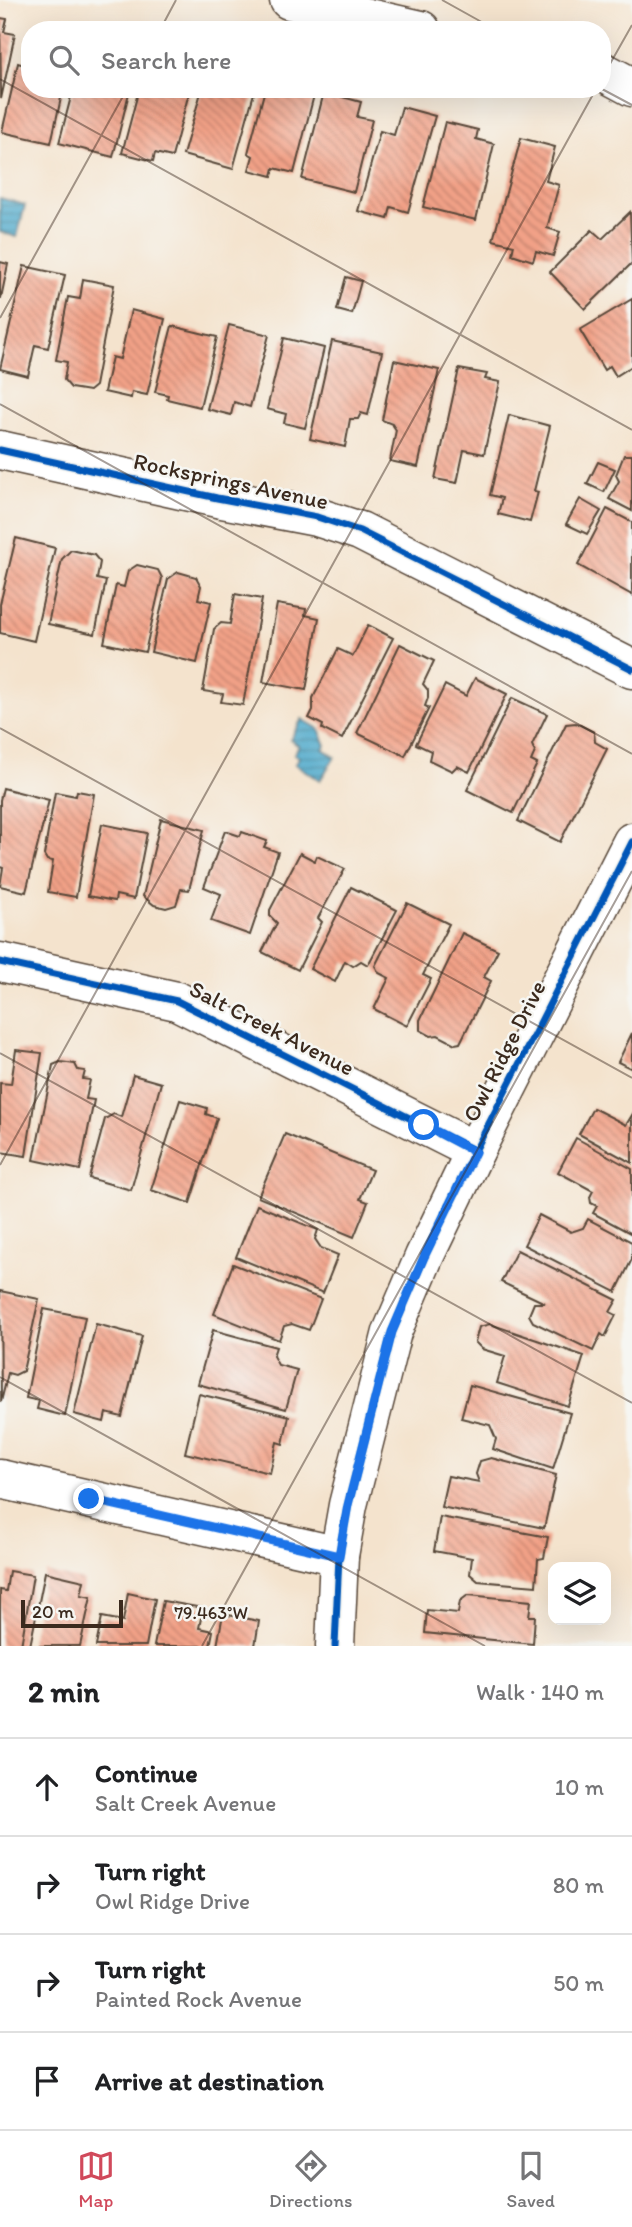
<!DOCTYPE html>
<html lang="en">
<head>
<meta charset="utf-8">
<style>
	body { margin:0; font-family:Itim,sans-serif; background:#f2f2f2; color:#202124 }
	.controls { position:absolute; right:21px; bottom:21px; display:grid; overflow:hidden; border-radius:14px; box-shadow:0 7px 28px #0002 }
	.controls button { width:63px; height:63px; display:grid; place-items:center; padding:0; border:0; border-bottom:2px solid #e0e0e0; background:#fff; color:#202124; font:35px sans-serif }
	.scale { position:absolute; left:21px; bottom:18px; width:102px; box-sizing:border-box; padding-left:7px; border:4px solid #3b2a1e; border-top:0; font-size:19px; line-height:24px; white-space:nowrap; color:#3b2a1e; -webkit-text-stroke:5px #f6f6f2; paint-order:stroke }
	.stop { position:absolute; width:21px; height:21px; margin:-16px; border:5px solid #1a73e8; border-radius:50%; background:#fff }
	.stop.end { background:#1a73e8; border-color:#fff; box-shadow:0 2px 7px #0008 }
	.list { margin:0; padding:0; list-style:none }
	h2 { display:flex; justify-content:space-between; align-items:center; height:91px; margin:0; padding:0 28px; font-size:30px }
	h2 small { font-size:23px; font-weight:400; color:#757577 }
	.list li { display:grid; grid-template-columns:46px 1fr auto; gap:21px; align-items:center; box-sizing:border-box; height:98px; padding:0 28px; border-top:2px solid #e0e0e0 }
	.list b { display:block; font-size:26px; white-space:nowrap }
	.list p { margin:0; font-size:23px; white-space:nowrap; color:#757577 }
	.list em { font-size:23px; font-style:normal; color:#757577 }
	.icon { flex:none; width:38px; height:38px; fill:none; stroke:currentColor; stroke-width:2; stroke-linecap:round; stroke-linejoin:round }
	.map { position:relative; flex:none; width:632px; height:1646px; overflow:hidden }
	.search { position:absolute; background:#fff; box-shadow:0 7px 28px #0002; left:21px; right:21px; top:21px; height:77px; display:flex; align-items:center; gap:18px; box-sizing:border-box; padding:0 24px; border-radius:28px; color:#757577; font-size:26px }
	.sheet { height:483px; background:#fff }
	nav { display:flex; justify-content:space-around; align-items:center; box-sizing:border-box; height:98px; border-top:2px solid #e0e0e0; background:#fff; font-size:19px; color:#757577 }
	nav a { display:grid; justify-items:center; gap:4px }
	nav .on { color:#d1495b }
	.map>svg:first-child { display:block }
</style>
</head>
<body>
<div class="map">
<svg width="632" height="1646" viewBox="0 0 632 1646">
	<defs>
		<pattern id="water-rules" width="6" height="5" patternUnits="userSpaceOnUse" patternTransform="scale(1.75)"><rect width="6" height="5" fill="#4da9cb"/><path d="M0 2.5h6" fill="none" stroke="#418aa4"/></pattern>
		<pattern id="building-back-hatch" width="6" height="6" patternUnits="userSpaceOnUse" patternTransform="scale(1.75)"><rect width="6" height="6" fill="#f2a187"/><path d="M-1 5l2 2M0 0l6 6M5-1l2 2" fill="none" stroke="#c5836e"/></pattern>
	</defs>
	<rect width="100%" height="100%" fill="#f6f6f2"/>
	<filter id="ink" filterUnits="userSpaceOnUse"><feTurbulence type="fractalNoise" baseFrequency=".0143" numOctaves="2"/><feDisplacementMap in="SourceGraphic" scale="14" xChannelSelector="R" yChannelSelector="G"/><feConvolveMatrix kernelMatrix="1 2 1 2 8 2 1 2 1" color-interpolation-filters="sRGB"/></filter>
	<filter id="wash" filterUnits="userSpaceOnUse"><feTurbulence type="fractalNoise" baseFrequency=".00686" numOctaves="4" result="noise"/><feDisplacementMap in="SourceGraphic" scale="28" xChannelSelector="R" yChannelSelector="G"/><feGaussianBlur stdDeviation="1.57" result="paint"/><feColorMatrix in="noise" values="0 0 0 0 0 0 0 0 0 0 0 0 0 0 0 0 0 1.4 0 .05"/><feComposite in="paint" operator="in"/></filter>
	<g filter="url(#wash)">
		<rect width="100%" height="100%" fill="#f4e3cd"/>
		<g fill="url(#water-rules)" stroke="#446a74" stroke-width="2">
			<polygon points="0,198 25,205 17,237 0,232"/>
			<polygon points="302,719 319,729 326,745 323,749 335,757 320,780 295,764 299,757 294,754 299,746 290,740"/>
		</g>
		<g id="blocks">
			<g fill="url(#building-back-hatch)">
				<polygon points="0,18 7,19 4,32 15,34 1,99"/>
				<polygon points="26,58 30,58 30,89 63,89 51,143 2,132 18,63 24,65"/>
				<polygon points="73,89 130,89 113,157 59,143"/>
				<polygon points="139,89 190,89 172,157 155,153 153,161 122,153"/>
				<polygon points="202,89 242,89 254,93 233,169 183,155"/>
				<polygon points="265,89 293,89 314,95 294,173 274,168 272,176 249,170 253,156 248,153"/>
				<polygon points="324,92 361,102 357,117 372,120 354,192 302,179"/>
				<polygon points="402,107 435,116 408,212 391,207 388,219 358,211 380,131 394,135"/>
				<polygon points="445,122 478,130 476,139 494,144 476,220 423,207"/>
				<polygon points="521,138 555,147 546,181 559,185 547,228 560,232 553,256 536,251 533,261 512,254 514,245 493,240"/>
				<polygon points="630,212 632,263 585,309 550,272 592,230 602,239"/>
				<polygon points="0,262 8,264 1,298 0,298"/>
				<polygon points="24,266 65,275 48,348 35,345 28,376 0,369"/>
				<polygon points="346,277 361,281 352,314 337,310"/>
				<polygon points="83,279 114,285 95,386 89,391 71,388 64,380 67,362 56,360 68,297 80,299"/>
				<polygon points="632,299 632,366 616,376 610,366 604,370 580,330"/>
				<polygon points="131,310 165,319 147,395 132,392 131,398 104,392 112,357 120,359"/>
				<polygon points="229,325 269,335 250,407 234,402 231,415 207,409"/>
				<polygon points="172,326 217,337 200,407 167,399 168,395 155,392"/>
				<polygon points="284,338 324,348 305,428 284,423 286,414 267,409"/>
				<polygon points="332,341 382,352 368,415 361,413 358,419 350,419 345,447 310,439"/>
				<polygon points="394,360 439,370 418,467 390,461 396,430 392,424 382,420"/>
				<polygon points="459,369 487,374 485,379 500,382 484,454 464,450 457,483 435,479"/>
				<polygon points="509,415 550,426 534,491 538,492 530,522 498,514 502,498 490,495"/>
				<polygon points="624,455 632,455 632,511 609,499 619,481 616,475"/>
				<polygon points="598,462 615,469 604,492 587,484"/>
				<polygon points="580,499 601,511 587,534 566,524"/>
				<polygon points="607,509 632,522 632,595 578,565"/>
				<polygon points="16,538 55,548 34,641 0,633 0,604"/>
				<polygon points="71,550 94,555 100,562 97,579 106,581 95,634 48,624 62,559"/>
				<polygon points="137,565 158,570 162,578 145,652 104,643 116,585 124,587 128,571"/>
				<polygon points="178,572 196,577 201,586 198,599 211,602 197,663 151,652 168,579"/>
				<polygon points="235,594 262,599 243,705 221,702 223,694 203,691 214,629 221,623 230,624"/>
				<polygon points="277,604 306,609 305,615 319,618 306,690 263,682"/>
				<polygon points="368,625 393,638 342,739 322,729 323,725 309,718 313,710 313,698 338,649 353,656"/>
				<polygon points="400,644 434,661 423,684 428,690 428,698 425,706 429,708 405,756 357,733"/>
				<polygon points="475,678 507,694 469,772 457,766 452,771 429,760 431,751 416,744 445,685 466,696"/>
				<polygon points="512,698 547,714 532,745 535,752 531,761 537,764 513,813 467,790"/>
				<polygon points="576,723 594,732 595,742 607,749 560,842 518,821 566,724"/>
				<polygon points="3,788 49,800 26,892 0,886 3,868 0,867 0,800"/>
				<polygon points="77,791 94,794 76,897 48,892 53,861 47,860 44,855 55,792 76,796"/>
				<polygon points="161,819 204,830 189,890 181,889 176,905 166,908 154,905 143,896"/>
				<polygon points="102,824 147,833 134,899 116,895 115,901 88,896"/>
				<polygon points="225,831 240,836 242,832 267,841 264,847 278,852 250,935 211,921 221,894 204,887"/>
				<polygon points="300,853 315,861 317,856 345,869 318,918 322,922 298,970 262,952 277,923 270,916 270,910"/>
				<polygon points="351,887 397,910 368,965 361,961 353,966 345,961 335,982 310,969"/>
				<polygon points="407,903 449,924 423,975 431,979 407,1026 374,1009 389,978 379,973 375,966"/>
				<polygon points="462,933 498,950 484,977 491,981 460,1043 455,1044 438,1035 431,1036 420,1030 420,1020"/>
				<polygon points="632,1033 632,1069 618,1062"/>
				<polygon points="16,1050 42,1053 26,1156 0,1152 0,1083 11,1084"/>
				<polygon points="60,1062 75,1064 78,1070 85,1071 83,1079 90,1080 86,1099 94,1100 80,1170 34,1160 53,1065"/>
				<polygon points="133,1075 161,1083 131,1190 89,1178 105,1119 114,1114 121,1117"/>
				<polygon points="180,1100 207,1108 206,1114 217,1118 190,1203 151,1190"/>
				<polygon points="593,1108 626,1125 632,1115 632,1163 579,1134"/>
				<polygon points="285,1134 372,1170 360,1199 368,1202 354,1237 258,1197"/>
				<polygon points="576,1138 632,1169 632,1234 593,1213 597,1206 591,1203 590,1197 593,1191 558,1172"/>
				<polygon points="257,1205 318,1230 315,1239 321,1248 338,1255 323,1293 236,1257"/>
				<polygon points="539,1215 571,1232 583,1228 588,1219 632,1242 632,1259 616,1292 524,1245"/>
				<polygon points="517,1250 617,1300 610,1312 616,1315 605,1337 601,1334 593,1351 533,1322 529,1315 534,1303 545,1303 501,1282"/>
				<polygon points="233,1264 321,1299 309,1330 292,1324 284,1326 279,1340 214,1314"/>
				<polygon points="0,1291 39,1299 23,1371 15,1375 8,1373 1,1402"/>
				<polygon points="44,1309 85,1317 65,1416 37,1409 39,1401 26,1398"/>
				<polygon points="96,1324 142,1336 122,1417 106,1413 104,1422 74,1414"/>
				<polygon points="490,1324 584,1356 568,1406 497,1383 505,1356 482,1349 475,1342 479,1327"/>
				<polygon points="213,1330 276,1347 273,1356 278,1365 297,1370 286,1409 198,1384"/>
				<polygon points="470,1385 570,1413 553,1469 493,1449 496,1439 490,1425 461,1418"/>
				<polygon points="199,1394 289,1416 283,1444 277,1442 270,1473 185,1453"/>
				<polygon points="491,1458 556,1475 544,1528 441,1507 448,1476 479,1482 476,1474 480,1461"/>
				<polygon points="440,1517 548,1537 544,1558 538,1559 536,1586 478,1581 470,1574 472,1558 434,1551"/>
				<polygon points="9,1571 33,1575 21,1646 0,1646 0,1590 6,1591"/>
				<polygon points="45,1572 84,1581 81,1595 91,1597 80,1646 30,1646"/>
				<polygon points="128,1593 155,1599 146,1646 96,1646 102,1617 123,1621"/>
				<polygon points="468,1595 531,1601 529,1616 535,1616 533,1644 425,1633 427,1610 458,1613 460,1601"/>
				<polygon points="163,1601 203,1608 199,1628 213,1631 210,1646 154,1646"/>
				<polygon points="223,1614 259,1621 255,1646 217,1646"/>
			</g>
		</g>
	</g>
	<g filter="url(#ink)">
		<use href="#blocks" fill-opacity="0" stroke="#574638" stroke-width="2"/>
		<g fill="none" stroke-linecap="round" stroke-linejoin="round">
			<defs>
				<g id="minor">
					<polyline points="289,0 421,30"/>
					<polyline points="602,71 632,87"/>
					<polyline points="0,450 217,498 317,517 360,531 632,669"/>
					<polyline points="0,962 177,1001 475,1151"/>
					<polyline points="0,1479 339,1556"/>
					<polyline points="335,1646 339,1556 348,1505 392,1332 424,1257 475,1151 632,842"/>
				</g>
			</defs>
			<use href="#minor" stroke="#574638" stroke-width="41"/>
			<use href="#minor" stroke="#fff" stroke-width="38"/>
			<defs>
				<g id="cycleway">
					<polyline points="0,450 217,498 317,517 360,531 632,669"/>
					<polyline points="0,962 177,1001 475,1151"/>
					<polyline points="335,1646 339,1556 348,1505 392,1332 424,1257 475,1151 632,842"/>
				</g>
			</defs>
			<use href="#cycleway" stroke="#f6f6f2" stroke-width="11"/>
			<use href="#cycleway" stroke="#0057b8" stroke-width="7"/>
		</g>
	</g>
	<g fill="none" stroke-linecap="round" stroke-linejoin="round" filter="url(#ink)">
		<polyline stroke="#1a73e8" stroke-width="9" points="89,1499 339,1556 348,1505 392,1332 424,1257 475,1152 424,1125"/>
	</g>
	<path fill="none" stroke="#3b2a1e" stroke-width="2" stroke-opacity="0.45" d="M442 0 496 30M160 30 176 0M602 78 632 25M0 79 632 430M602 89 632 105M0 318 127 89M0 404 632 754M0 728 632 1078M0 1053 632 1403M0 1165 596 89M0 1377 485 1646M202 1646 632 871"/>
	<g text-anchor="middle" stroke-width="5" stroke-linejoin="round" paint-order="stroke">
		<g font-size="23" fill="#3b2a1e" stroke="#f6f6f2">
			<text transform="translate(231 481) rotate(12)" y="8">Rocksprings Avenue</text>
			<text transform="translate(272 1028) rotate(27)" y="8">Salt Creek Avenue</text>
			<text transform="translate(504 1051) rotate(-63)" y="8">Owl Ridge Drive</text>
		</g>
	</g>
	<g font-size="18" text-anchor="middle" fill="#3b2a1e" stroke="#f6f6f2" stroke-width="5" stroke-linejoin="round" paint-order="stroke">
		<text x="211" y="1619">79.463°W</text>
	</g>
</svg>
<div class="controls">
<button><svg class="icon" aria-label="layers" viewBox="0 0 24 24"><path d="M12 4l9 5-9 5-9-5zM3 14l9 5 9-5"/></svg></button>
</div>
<div class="scale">20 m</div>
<div class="stop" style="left:424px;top:1125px"></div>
<div class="stop end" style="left:89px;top:1499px"></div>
<div class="search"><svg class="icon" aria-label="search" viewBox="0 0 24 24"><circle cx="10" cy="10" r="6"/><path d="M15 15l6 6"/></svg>Search here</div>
</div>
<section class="sheet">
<h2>2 min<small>Walk · 140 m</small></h2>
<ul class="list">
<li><svg class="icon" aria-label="ahead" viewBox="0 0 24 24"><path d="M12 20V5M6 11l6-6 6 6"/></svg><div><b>Continue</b><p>Salt Creek Avenue</p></div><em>10 m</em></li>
<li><svg class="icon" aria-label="right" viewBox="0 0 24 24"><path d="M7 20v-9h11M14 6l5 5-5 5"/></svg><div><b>Turn right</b><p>Owl Ridge Drive</p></div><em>80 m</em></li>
<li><svg class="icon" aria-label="right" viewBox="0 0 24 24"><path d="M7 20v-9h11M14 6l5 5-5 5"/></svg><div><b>Turn right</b><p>Painted Rock Avenue</p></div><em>50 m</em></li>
<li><svg class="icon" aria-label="arrive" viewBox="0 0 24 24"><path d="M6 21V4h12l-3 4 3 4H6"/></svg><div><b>Arrive at destination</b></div></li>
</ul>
</section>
<nav>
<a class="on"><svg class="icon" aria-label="map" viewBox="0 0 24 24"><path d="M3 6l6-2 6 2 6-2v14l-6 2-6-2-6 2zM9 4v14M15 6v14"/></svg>Map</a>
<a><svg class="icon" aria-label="directions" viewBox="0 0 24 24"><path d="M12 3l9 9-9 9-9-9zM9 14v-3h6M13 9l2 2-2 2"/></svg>Directions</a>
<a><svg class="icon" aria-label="saved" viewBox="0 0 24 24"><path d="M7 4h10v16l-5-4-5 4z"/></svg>Saved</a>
</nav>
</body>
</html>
